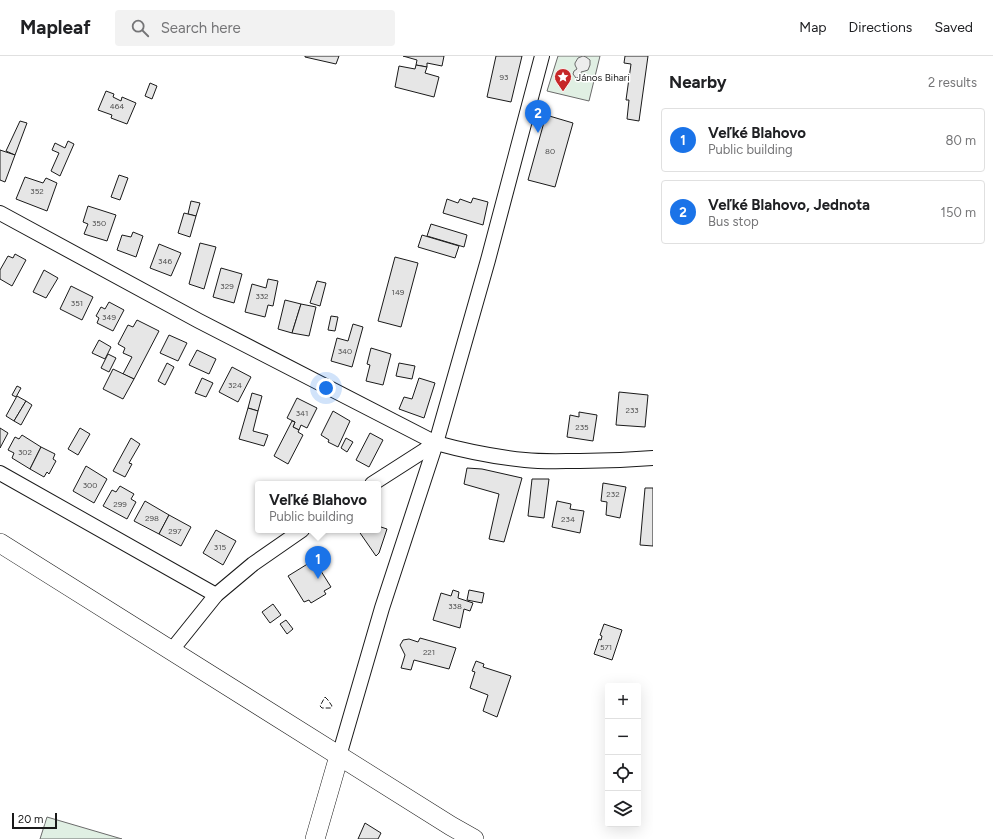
<!DOCTYPE html>
<html lang="en">
<head>
<meta charset="utf-8">
<style>
	body { margin:0; font-family:Figtree,sans-serif; background:#f2f2f2; color:#202124 }
	.controls { position:absolute; right:12px; bottom:12px; display:grid; overflow:hidden; border-radius:4px; box-shadow:0 4px 16px #0002 }
	.controls button { width:36px; height:36px; display:grid; place-items:center; padding:0; border:0; border-bottom:1px solid #e0e0e0; background:#fff; color:#202124; font:20px sans-serif }
	.scale { position:absolute; left:12px; bottom:10px; width:45px; box-sizing:border-box; padding-left:4px; border:2px solid #1a1a1a; border-top:0; font-size:11px; line-height:14px; white-space:nowrap; color:#1a1a1a; -webkit-text-stroke:3px #fff; paint-order:stroke }
	.you { position:absolute; left:326px; top:332px; width:14px; height:14px; margin:-10px; border:3px solid #fff; border-radius:50%; background:#1a73e8; box-shadow:0 0 0 6px #1a73e833 }
	.badge { display:grid; place-items:center; width:26px; height:26px; border-radius:50%; background:#1a73e8; color:#fff; font-size:13px; font-weight:700 }
	.pin { position:absolute; translate:-50% -33px; filter:drop-shadow(0 1px 2px #0008) }
	.pin::after { content:''; position:absolute; top:21px; width:14px; height:12px; background:inherit; clip-path:polygon(0 0,100% 0,50% 100%) }
	.popup { position:absolute; left:255px; top:425px; width:126px; height:52px; box-sizing:border-box; display:grid; place-content:center; border-radius:4px; background:#fff; filter:drop-shadow(0 1px 3px #0005); font-size:13px; white-space:nowrap; color:#757577 }
	.popup b { font-size:15px; color:#202124 }
	.popup::after { content:''; position:absolute; left:50%; top:100%; margin-left:-8px; border:8px solid transparent; border-top-color:#fff }
	.list { margin:0; padding:0; list-style:none }
	h2 { display:flex; justify-content:space-between; align-items:center; height:52px; margin:0; padding:0 16px; font-size:17px }
	h2 small { font-size:13px; font-weight:400; color:#757577 }
	.list li { display:grid; grid-template-columns:26px 1fr auto; gap:12px; align-items:center; box-sizing:border-box; height:64px; margin:0 8px 8px; padding:0 8px; border:1px solid #e0e0e0; border-radius:4px }
	.list b { display:block; font-size:15px; white-space:nowrap }
	.list p { margin:0; font-size:13px; white-space:nowrap; color:#757577 }
	.list em { font-size:13px; font-style:normal; color:#757577 }
	.icon { flex:none; width:22px; height:22px; fill:none; stroke:currentColor; stroke-width:2; stroke-linecap:round; stroke-linejoin:round }
	.map { position:relative; flex:none; width:653px; height:783px; overflow:hidden }
	header { display:flex; align-items:center; gap:24px; box-sizing:border-box; height:56px; padding:0 20px; background:#fff; border-bottom:1px solid #e0e0e0 }
	header strong { font-size:19px }
	nav { display:flex; gap:22px; margin-inline-start:auto; font-size:14px }
	.search { width:280px; height:36px; background:#f2f2f2; display:flex; align-items:center; gap:10px; box-sizing:border-box; padding:0 14px; border-radius:4px; color:#757577; font-size:15px }
	main { display:flex }
	aside { flex:1; background:#fff }
	.map>svg:first-child { display:block }
</style>
</head>
<body>
<header>
<strong>Mapleaf</strong>
<div class="search"><svg class="icon" aria-label="search" viewBox="0 0 24 24"><circle cx="10" cy="10" r="6"/><path d="M15 15l6 6"/></svg>Search here</div>
<nav><a>Map</a><a>Directions</a><a>Saved</a></nav>
</header>
<main>
<div class="map">
<svg width="653" height="783" viewBox="0 0 653 783">
	<rect width="100%" height="100%" fill="#fff"/>
	<g fill="#e0efe3" stroke="#6a6a6a">
		<polygon points="558,0 600,0 589,45 547,35"/>
		<polygon points="47,761 122,783 40,783"/>
	</g>
	<polygon fill="#ededed" stroke="#6a6a6a" points="583,0 586,1 590,4 590,9 588,14 585,15 581,16 581,18 580,21 576,22 573,18 574,15 577,13 575,9 575,7 578,2"/>
	<g fill="#e6e6e6" stroke="#1a1a1a">
		<polygon points="305,0 339,0 336,8 305,1"/>
		<polygon points="403,0 444,0 442,10 427,7 427,11 416,9 417,4"/>
		<polygon points="496,0 522,0 511,46 487,41"/>
		<polygon points="625,0 648,0 639,65 627,63 629,44 626,44 631,8 624,7"/>
		<polygon points="416,9 427,11 425,17 439,21 434,41 395,31 399,10 415,13"/>
		<polygon points="150,27 157,30 152,43 145,40"/>
		<polygon points="106,35 114,38 113,41 121,45 122,41 136,47 127,68 111,62 112,59 98,54"/>
		<polygon points="546,59 573,67 555,131 528,124"/>
		<polygon points="20,65 27,67 15,99 6,95"/>
		<polygon points="68,85 74,88 60,120 51,115 59,97 52,94 55,87 65,92"/>
		<polygon points="0,94 15,99 5,126 0,124"/>
		<polygon points="119,119 128,122 120,144 111,141"/>
		<polygon points="25,121 43,127 46,122 57,127 47,155 16,143"/>
		<polygon points="473,142 488,146 483,169 443,157 447,143 458,147 460,143 471,147"/>
		<polygon points="191,145 200,147 196,160 188,158"/>
		<polygon points="88,150 116,159 107,185 84,178 88,168 83,166"/>
		<polygon points="184,157 196,160 190,181 178,177"/>
		<polygon points="431,168 467,179 464,191 427,180"/>
		<polygon points="133,176 143,180 136,201 117,194 122,179 131,181"/>
		<polygon points="422,179 459,190 455,202 418,191"/>
		<polygon points="200,187 216,191 204,233 189,228"/>
		<polygon points="159,188 181,197 171,220 150,212"/>
		<polygon points="15,198 26,204 12,230 0,223 0,214 8,200 13,202"/>
		<polygon points="395,201 418,207 401,271 378,265"/>
		<polygon points="221,212 242,218 234,247 213,241"/>
		<polygon points="44,214 58,222 46,242 33,236"/>
		<polygon points="268,223 278,225 273,250 268,249 265,261 245,256 252,228 266,232"/>
		<polygon points="317,225 326,227 320,250 310,247"/>
		<polygon points="71,230 93,241 82,264 60,253"/>
		<polygon points="285,244 301,248 292,277 278,273"/>
		<polygon points="109,246 124,254 113,275 97,267 99,262 96,260 101,251 105,253"/>
		<polygon points="301,248 316,251 309,280 292,277"/>
		<polygon points="331,260 338,261 335,275 328,274"/>
		<polygon points="137,264 159,275 134,323 123,318 132,301 123,297 125,292 118,288 128,269 133,271"/>
		<polygon points="353,268 363,271 352,311 331,305 337,282 348,285"/>
		<polygon points="169,279 187,287 178,305 160,297"/>
		<polygon points="99,284 111,291 105,303 92,297"/>
		<polygon points="371,292 391,298 383,329 366,325 370,309 367,308"/>
		<polygon points="197,294 216,303 209,318 189,309"/>
		<polygon points="108,298 116,302 109,316 101,312"/>
		<polygon points="167,307 174,311 165,329 158,325"/>
		<polygon points="399,307 415,310 412,323 396,320"/>
		<polygon points="232,311 251,321 238,346 219,336"/>
		<polygon points="113,313 134,323 123,343 103,333"/>
		<polygon points="202,322 213,327 206,341 195,337"/>
		<polygon points="419,322 435,327 424,362 399,353 404,341 412,343"/>
		<polygon points="17,330 21,332 16,341 12,339"/>
		<polygon points="619,336 648,339 645,371 616,369"/>
		<polygon points="252,337 262,340 258,355 248,352"/>
		<polygon points="17,340 26,345 14,365 6,360"/>
		<polygon points="297,342 317,352 307,372 301,369 299,374 293,371 295,366 287,362"/>
		<polygon points="26,345 32,349 21,369 14,365"/>
		<polygon points="248,352 258,355 253,375 268,379 264,390 239,383"/>
		<polygon points="333,355 350,365 338,391 328,386 329,384 321,379"/>
		<polygon points="579,356 597,359 593,385 567,381 570,359 579,361"/>
		<polygon points="292,365 295,366 293,371 299,374 298,376 303,379 288,408 274,400"/>
		<polygon points="0,372 8,377 0,392"/>
		<polygon points="80,372 90,378 78,399 68,393"/>
		<polygon points="370,377 383,384 369,411 356,404"/>
		<polygon points="22,379 41,391 30,413 12,402 14,397 8,394 15,381 19,383"/>
		<polygon points="131,382 140,388 129,407 132,408 125,421 113,415"/>
		<polygon points="346,382 353,386 347,396 341,392"/>
		<polygon points="41,391 55,398 53,403 56,405 49,418 47,416 44,421 30,413"/>
		<polygon points="86,410 107,423 94,447 73,435"/>
		<polygon points="467,412 482,413 522,422 504,486 489,483 499,438 464,428"/>
		<polygon points="532,423 549,423 544,462 528,460"/>
		<polygon points="603,427 626,431 620,462 606,459 607,446 601,445"/>
		<polygon points="120,430 134,438 131,443 136,446 127,463 103,450 112,434 116,436"/>
		<polygon points="645,432 653,432 653,490 640,489"/>
		<polygon points="145,445 169,459 159,478 134,465"/>
		<polygon points="557,445 571,448 570,453 584,455 580,477 552,471"/>
		<polygon points="169,459 191,471 181,490 159,478"/>
		<polygon points="378,470 387,473 379,497 376,500 358,474 378,474"/>
		<polygon points="216,474 236,485 223,509 203,497"/>
		<polygon points="314,504 331,531 324,535 326,538 311,547 309,544 304,546 288,520"/>
		<polygon points="453,534 459,536 458,542 473,547 470,555 464,553 460,572 433,564 441,537 451,540"/>
		<polygon points="469,534 484,537 482,547 467,544"/>
		<polygon points="273,548 281,559 270,567 262,556"/>
		<polygon points="286,564 293,573 287,578 280,568"/>
		<polygon points="604,568 622,574 612,604 594,598 599,583 601,584 602,580 600,579"/>
		<polygon points="420,582 456,592 449,613 414,604 411,614 401,612 405,599 400,589 402,586 403,584 409,583 418,586"/>
		<polygon points="476,605 484,608 483,611 511,620 497,661 483,655 488,639 470,632 475,616 472,615"/>
		<polygon points="365,767 381,777 378,783 358,783"/>
	</g>
	<g fill="none" stroke-linecap="round" stroke-linejoin="round">
		<defs>
			<g id="street">
				<polyline points="0,157 199,265 436,387 372,428"/>
				<path d="M436 387C465 395 495 401 525 404 543 406 562 405 580 405 604 405 629 404 653 402"/>
				<polyline points="0,417 216,539"/>
				<polyline points="171,595 216,539 253,508 302,474"/>
				<polyline points="339,700 382,552 436,387 488,204 542,0"/>
			</g>
			<g id="secondary">
				<polyline points="0,487 451,770 474,783"/>
				<polyline points="315,783 339,700"/>
			</g>
		</defs>
		<use href="#street" stroke="#1a1a1a" stroke-width="16"/>
		<use href="#secondary" stroke="#1a1a1a" stroke-width="20"/>
		<use href="#street" stroke="#fff" stroke-width="14"/>
		<use href="#secondary" stroke="#fff" stroke-width="19"/>
		<polygon stroke="#1a1a1a" stroke-width="1" stroke-dasharray="5 2" stroke-linecap="butt" points="325,641 328,644 332,650 331,652 322,652 320,650"/>
	</g>
	<defs>
		<symbol id="sight-pin" viewBox="-11 -11 22 30"><path d="M0 17L-7.5 6A9.5 9.5 0 1 1 7.5 6Z" fill="#c62828" stroke="#fff"/><path d="M0-6L1.8-2.2L6-1.7L2.9 1.2L3.7 5.4L0 3.3L-3.7 5.4L-2.9 1.2L-6-1.7L-1.8-2.2Z" fill="#fff"/></symbol>
	</defs>
	<g fill-rule="evenodd">
		<use href="#sight-pin" x="553" y="11" width="20" height="27"/>
	</g>
	<g text-anchor="middle" stroke-width="3" stroke-linejoin="round" paint-order="stroke">
		<g font-size="8" fill="#4d4d4d">
			<text x="504" y="24">93</text>
			<text x="117" y="53">464</text>
			<text x="550" y="98">80</text>
			<text x="37" y="138">352</text>
			<text x="99" y="170">350</text>
			<text x="165" y="208">346</text>
			<text x="227" y="233">329</text>
			<text x="398" y="239">149</text>
			<text x="262" y="243">332</text>
			<text x="77" y="250">351</text>
			<text x="109" y="264">349</text>
			<text x="345" y="298">340</text>
			<text x="235" y="332">324</text>
			<text x="632" y="357">233</text>
			<text x="302" y="360">341</text>
			<text x="582" y="374">235</text>
			<text x="25" y="399">302</text>
			<text x="90" y="432">300</text>
			<text x="613" y="441">232</text>
			<text x="120" y="451">299</text>
			<text x="152" y="465">298</text>
			<text x="568" y="466">234</text>
			<text x="175" y="478">297</text>
			<text x="220" y="494">315</text>
			<text x="455" y="553">338</text>
			<text x="606" y="594">571</text>
			<text x="429" y="599">221</text>
		</g>
		<g font-size="10" fill="#1a1a1a" stroke="#fff" text-anchor="start">
			<text x="576" y="25">János Bihari</text>
		</g>
	</g>
</svg>
<div class="controls">
<button>+</button>
<button>−</button>
<button><svg class="icon" aria-label="locate" viewBox="0 0 24 24"><circle cx="12" cy="12" r="6"/><path d="M12 2v4M12 18v4M2 12h4M18 12h4"/></svg></button>
<button><svg class="icon" aria-label="layers" viewBox="0 0 24 24"><path d="M12 4l9 5-9 5-9-5zM3 14l9 5 9-5"/></svg></button>
</div>
<div class="scale">20 m</div>
<div class="you"></div>
<div class="pin badge" style="left:318px;top:523px">1</div>
<div class="popup"><b>Veľké Blahovo</b>Public building</div>
<div class="pin badge" style="left:538px;top:77px">2</div>
</div>
<aside>
<h2>Nearby<small>2 results</small></h2>
<ul class="list">
<li><span class="badge">1</span><div><b>Veľké Blahovo</b><p>Public building</p></div><em>80 m</em></li>
<li><span class="badge">2</span><div><b>Veľké Blahovo, Jednota</b><p>Bus stop</p></div><em>150 m</em></li>
</ul>
</aside>
</main>
</body>
</html>
